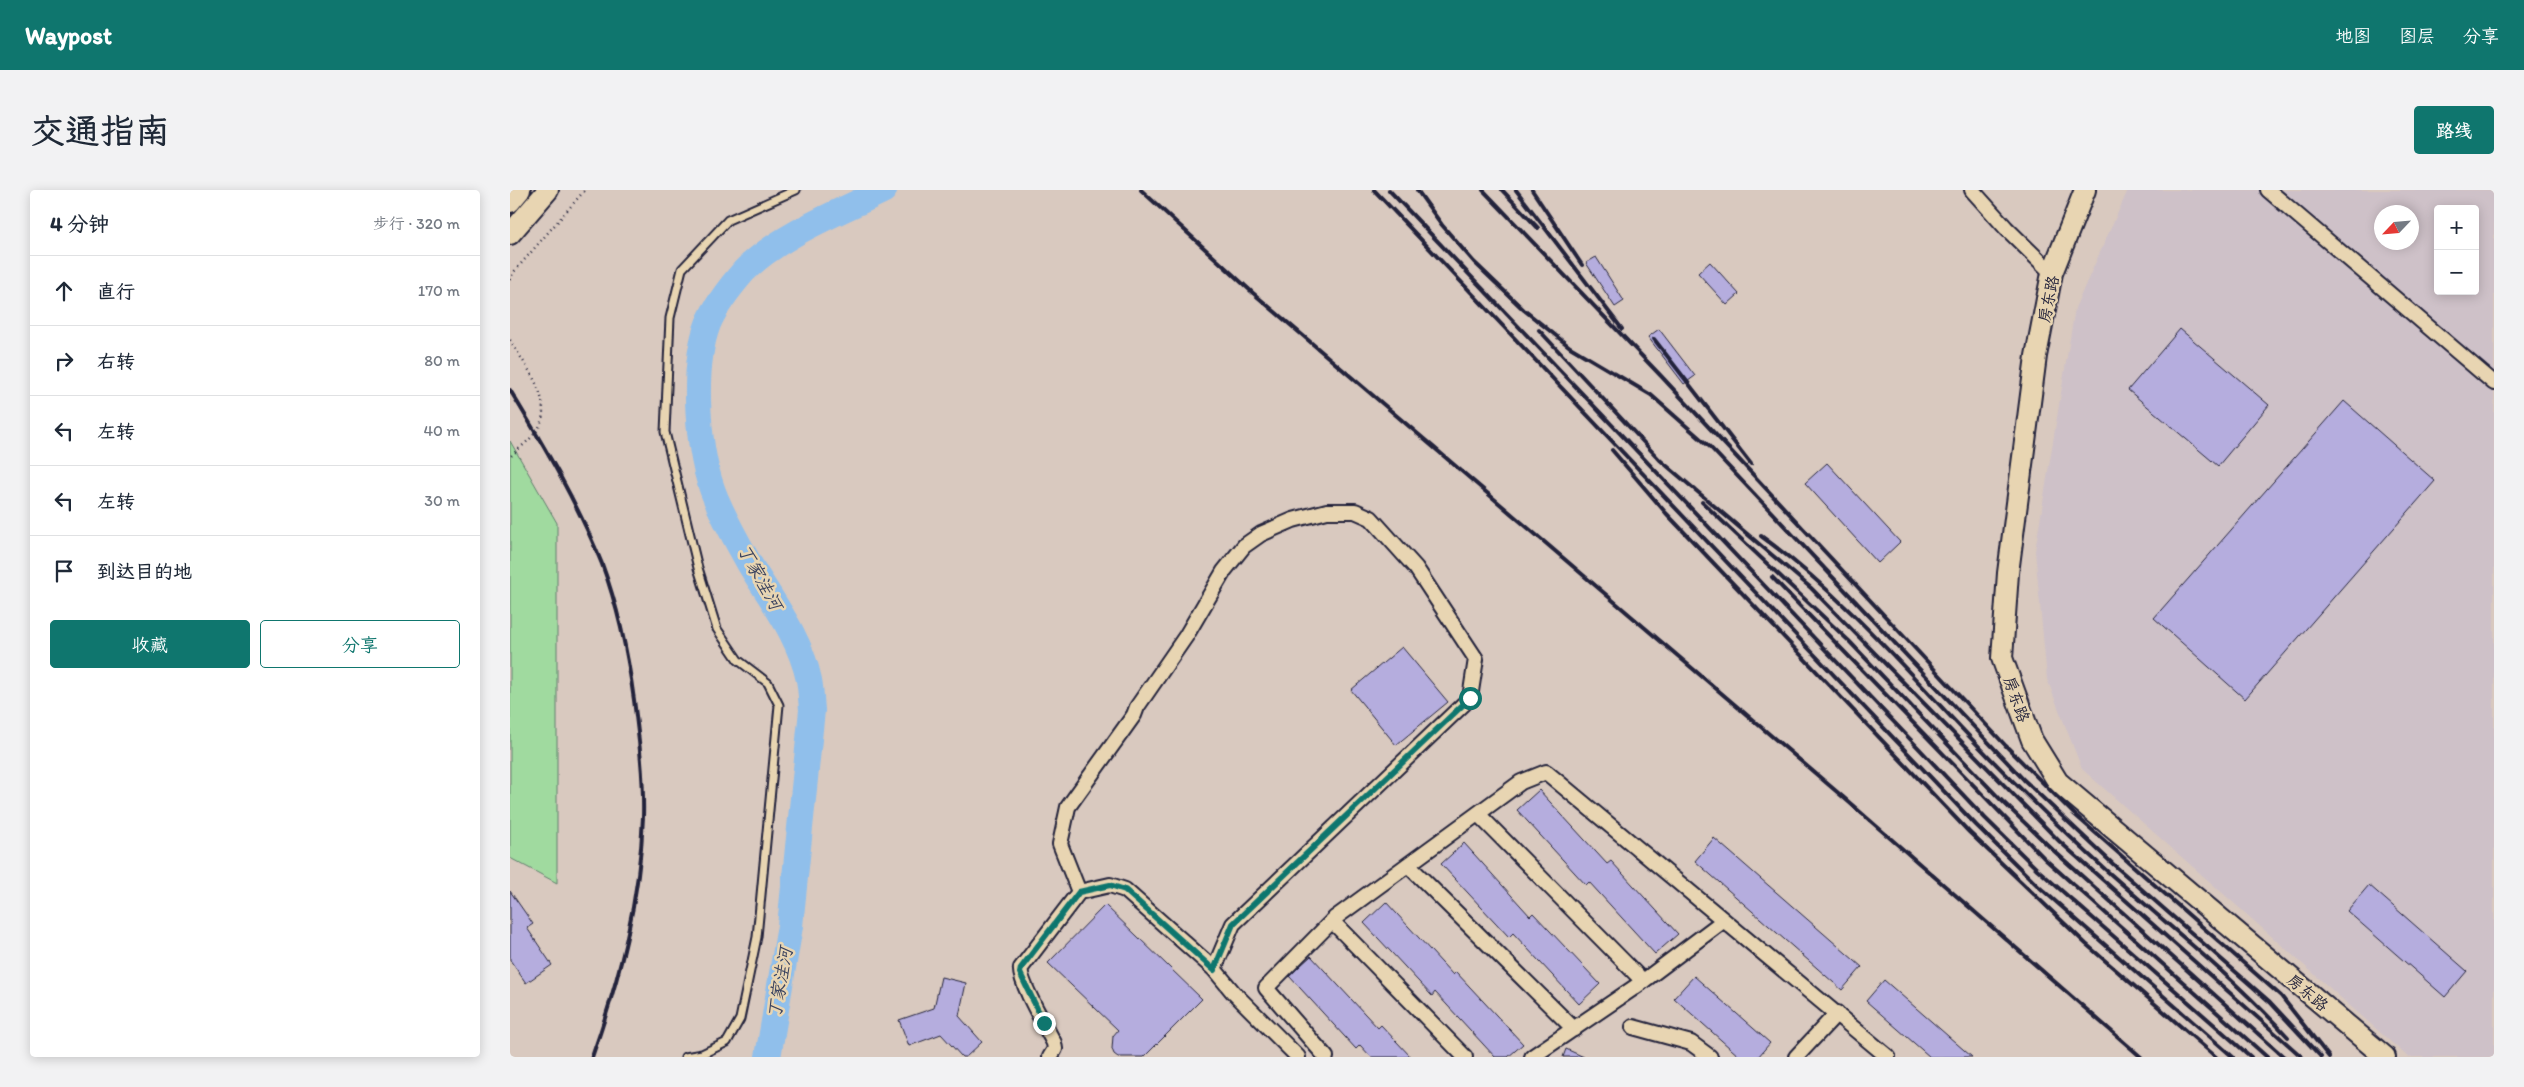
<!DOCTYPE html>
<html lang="zh">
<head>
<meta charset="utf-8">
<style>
	body { margin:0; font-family:Itim,"LXGW WenKai TC",sans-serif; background:#f2f2f3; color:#1f2937 }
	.controls { position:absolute; right:15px; top:15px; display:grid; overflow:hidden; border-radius:5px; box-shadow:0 2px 12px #0003 }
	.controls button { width:45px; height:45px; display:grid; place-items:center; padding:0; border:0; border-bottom:1px solid #e0e1e3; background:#fff; color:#1f2937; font:25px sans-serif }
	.compass { position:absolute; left:1864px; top:15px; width:45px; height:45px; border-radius:50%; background:#fff; box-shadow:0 2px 12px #0003; rotate:244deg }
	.stop { position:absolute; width:15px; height:15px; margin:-11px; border:4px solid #0f766e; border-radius:50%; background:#fff }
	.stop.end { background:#0f766e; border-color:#fff; box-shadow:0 1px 5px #0008 }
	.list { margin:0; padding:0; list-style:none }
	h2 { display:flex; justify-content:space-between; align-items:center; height:65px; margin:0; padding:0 20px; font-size:21px }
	h2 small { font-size:16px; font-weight:400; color:#747a83 }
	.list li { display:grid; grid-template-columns:32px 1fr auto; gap:15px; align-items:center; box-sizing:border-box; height:70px; padding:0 20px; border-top:1px solid #e0e1e3 }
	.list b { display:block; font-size:19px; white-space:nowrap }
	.list em { font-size:16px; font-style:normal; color:#747a83 }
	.actions { display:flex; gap:10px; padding:15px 20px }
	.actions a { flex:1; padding:11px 0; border:1px solid #0f766e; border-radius:5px; text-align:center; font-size:18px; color:#0f766e }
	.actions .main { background:#0f766e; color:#fff }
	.icon { flex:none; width:28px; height:28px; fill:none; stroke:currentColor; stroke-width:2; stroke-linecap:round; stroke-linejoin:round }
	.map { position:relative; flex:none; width:1984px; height:867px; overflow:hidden; border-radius:5px }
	header { display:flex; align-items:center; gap:30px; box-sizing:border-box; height:70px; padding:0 25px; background:#0f766e; color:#fff }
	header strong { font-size:24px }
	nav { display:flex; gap:28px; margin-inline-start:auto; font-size:18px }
	.intro { display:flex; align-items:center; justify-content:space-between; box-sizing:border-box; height:120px; padding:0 30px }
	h1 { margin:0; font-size:35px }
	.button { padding:12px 22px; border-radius:5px; background:#0f766e; color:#fff; font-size:18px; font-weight:700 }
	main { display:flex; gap:30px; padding:0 30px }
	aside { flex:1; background:#fff; border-radius:5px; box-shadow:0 2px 12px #0003 }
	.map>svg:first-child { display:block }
</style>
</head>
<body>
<header>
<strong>Waypost</strong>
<nav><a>地图</a><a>图层</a><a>分享</a></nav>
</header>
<div class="intro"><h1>交通指南</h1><a class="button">路线</a></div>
<main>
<aside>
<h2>4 分钟<small>步行 · 320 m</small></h2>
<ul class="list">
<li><svg class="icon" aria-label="ahead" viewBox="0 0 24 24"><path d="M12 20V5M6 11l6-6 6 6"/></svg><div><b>直行</b></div><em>170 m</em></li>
<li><svg class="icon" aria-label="right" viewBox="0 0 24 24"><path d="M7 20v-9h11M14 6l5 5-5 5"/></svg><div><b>右转</b></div><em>80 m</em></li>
<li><svg class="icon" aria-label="left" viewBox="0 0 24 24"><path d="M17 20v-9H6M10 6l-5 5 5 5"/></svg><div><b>左转</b></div><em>40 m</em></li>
<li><svg class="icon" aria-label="left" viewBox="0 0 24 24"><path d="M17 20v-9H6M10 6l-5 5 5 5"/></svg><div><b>左转</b></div><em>30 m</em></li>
<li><svg class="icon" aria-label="arrive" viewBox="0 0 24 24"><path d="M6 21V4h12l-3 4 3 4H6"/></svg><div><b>到达目的地</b></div></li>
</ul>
<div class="actions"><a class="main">收藏</a><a>分享</a></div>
</aside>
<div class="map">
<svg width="1984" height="867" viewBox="0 0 1984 867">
	<rect width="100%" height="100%" fill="#d9c9bf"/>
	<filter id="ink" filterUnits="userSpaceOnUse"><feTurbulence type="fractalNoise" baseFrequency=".02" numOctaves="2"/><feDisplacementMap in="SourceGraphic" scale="10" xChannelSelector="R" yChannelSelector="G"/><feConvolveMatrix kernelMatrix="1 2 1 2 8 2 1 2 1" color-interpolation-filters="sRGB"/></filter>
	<g filter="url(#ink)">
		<path fill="#cec1c8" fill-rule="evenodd" d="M1618 0H1984V867H1898L1572 579 1537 489 1525 361 1565 118ZM1928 19H1965V101H1928ZM1872 22H1902V52H1872Z"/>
		<polygon fill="#a0da9f" stroke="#617e6d" points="0,251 47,333 47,693 0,668"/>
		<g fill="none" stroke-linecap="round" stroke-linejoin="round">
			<path stroke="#90bfeb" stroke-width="26" d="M258 867 280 736 302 520C301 510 301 500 299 490 290 446 261 410 239 373 227 352 215 330 206 309 187 265 181 179 198 134 206 115 220 97 234 81 269 45 330 22 374 0"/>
		</g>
		<g fill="#b5adde" stroke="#22223b">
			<polygon points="1086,67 1114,111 1105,117 1076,73"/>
			<polygon points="1200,72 1229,104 1217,115 1188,83"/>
			<polygon points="1149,139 1185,186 1174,194 1138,147"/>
			<polygon points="1670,139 1759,215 1708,276 1618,200"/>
			<polygon points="1834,211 1925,291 1735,509 1644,428"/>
			<polygon points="1317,273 1390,352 1368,373 1295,293"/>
			<polygon points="892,457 938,512 886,555 841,500"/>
			<polygon points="1029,600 1097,674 1101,671 1168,744 1145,764 1079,692 1076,695 1007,620"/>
			<polygon points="1204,648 1352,777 1332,800 1185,671"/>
			<polygon points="954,653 1020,726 1023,723 1090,794 1069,814 1003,743 999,747 931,674"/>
			<polygon points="1859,695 1957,781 1935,807 1837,721"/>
			<polygon points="0,701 23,734 17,738 42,775 16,793 0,770"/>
			<polygon points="876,712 943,785 946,782 1013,854 998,867 985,867 925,802 922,806 854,733"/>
			<polygon points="595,715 692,809 634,867 608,867 604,864 602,859 603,846 608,840 538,773"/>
			<polygon points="801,766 868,838 871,835 901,867 861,867 850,855 846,859 779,786"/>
			<polygon points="1184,786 1260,853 1248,867 1230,867 1164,808"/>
			<polygon points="431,787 456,793 449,826 472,852 456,867 452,867 431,844 399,856 389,830 424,818"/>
			<polygon points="1374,790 1462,867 1420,867 1356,811"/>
			<polygon points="1056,859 1074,867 1053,867"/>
		</g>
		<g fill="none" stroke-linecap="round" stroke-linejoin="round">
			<defs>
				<polyline id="lane" points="175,867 192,864 217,852 230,829 247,747 269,515 258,493 228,470 207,439 188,378 155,242 160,128 172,79 218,30 286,0"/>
				<g id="street">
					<polyline points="1462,0 1496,38 1542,83"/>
					<polyline points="1758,0 1984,193"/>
					<polyline points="968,624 1133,791"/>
					<polyline points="898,675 1064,839"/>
					<polyline points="569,702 550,654 558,617 624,525 627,517 676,446 714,381 734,356 751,344 783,330 817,321 845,321 861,328 906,378 966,469 960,508 723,734 704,779"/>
					<polyline points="822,731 955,867"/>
					<polyline points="1123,837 1181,853 1200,867"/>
					<path d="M540 867 545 859 544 853C537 839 508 790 511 778L569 702 600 695 615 700 704 779 723 802 788 867"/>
					<polyline points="816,867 756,798 825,728 1011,592 1036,582 1378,867"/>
					<polyline points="1022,867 1128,795 1213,731"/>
					<polyline points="1286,867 1327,823"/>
				</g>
				<g id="secondary">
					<polyline points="1575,0 1542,83 1526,166 1498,383 1492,468 1522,550 1548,592 1875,867"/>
					<polyline points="0,12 10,0"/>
					<polyline points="0,44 38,0"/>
				</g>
			</defs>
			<use href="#lane" stroke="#22223b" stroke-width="11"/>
			<use href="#street" stroke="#22223b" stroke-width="18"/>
			<use href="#secondary" stroke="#22223b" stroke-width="24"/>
			<g stroke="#22223b" stroke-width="2.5" stroke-dasharray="1 4" stroke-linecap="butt">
				<polyline points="0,90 3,83 75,0"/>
				<path d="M0 150C15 176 47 212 26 242 19 251 8 259 0 267"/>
			</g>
			<use href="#lane" stroke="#e8d5b2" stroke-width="7"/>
			<use href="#street" stroke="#e8d5b2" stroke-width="14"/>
			<use href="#secondary" stroke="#e8d5b2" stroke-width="20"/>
			<g stroke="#22223b" stroke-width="4">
				<polyline points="631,0 743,103 1333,607 1631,867"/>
				<polyline points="864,0 1466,635 1528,696 1723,867"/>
				<polyline points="879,0 1475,628 1527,679 1741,867"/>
				<polyline points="907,0 932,35 964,72 1014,120 1060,157 1141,205 1200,257 1514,590 1603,674 1760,812 1811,867"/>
				<polyline points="973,0 1152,187 1496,556 1564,624 1771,806 1819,867"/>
				<polyline points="992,0 1028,38"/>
				<polyline points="1006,0 1112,139"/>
				<polyline points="1022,0 1072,75"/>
				<polyline points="1029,140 1150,270 1301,398 1549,651 1792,867"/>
				<polyline points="1144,149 1241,274"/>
				<path d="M0 200C34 256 67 312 92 374 108 417 118 465 124 510 129 549 134 588 133 627 130 710 109 790 82 867"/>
				<polyline points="1102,260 1156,323 1459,642 1576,754 1706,867"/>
				<polyline points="1192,312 1339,451 1490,609 1543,660 1774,867"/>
				<path d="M1251 346C1350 417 1423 514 1510 598 1538 626 1567 654 1597 681 1658 735 1722 786 1778 847"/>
				<polyline points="1262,387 1536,670 1757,867"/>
			</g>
		</g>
	</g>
	<g fill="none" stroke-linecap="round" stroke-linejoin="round" filter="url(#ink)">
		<polyline stroke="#0f766e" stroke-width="6" points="534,833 510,783 511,778 569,702 600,695 615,700 704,780 723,734 960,508"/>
	</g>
	<g text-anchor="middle" stroke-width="5" stroke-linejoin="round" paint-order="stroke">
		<g font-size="16" fill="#22223b" stroke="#e8d5b2">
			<text transform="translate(1538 109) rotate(-78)" y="6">房东路</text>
			<text transform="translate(1507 509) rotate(70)" y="6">房东路</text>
			<text transform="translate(1798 802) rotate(40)" y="6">房东路</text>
		</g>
		<g font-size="18" font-style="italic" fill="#38415e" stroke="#e8d5b2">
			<text transform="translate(250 387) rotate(61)" y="6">丁家洼河</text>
			<text transform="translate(270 793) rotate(-80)" y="6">丁家洼河</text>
		</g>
	</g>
</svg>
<div class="controls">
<button>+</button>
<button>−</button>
</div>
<svg class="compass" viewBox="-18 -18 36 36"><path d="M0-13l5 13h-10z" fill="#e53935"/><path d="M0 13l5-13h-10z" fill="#747a83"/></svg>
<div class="stop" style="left:960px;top:508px"></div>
<div class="stop end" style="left:534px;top:833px"></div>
</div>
</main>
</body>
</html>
